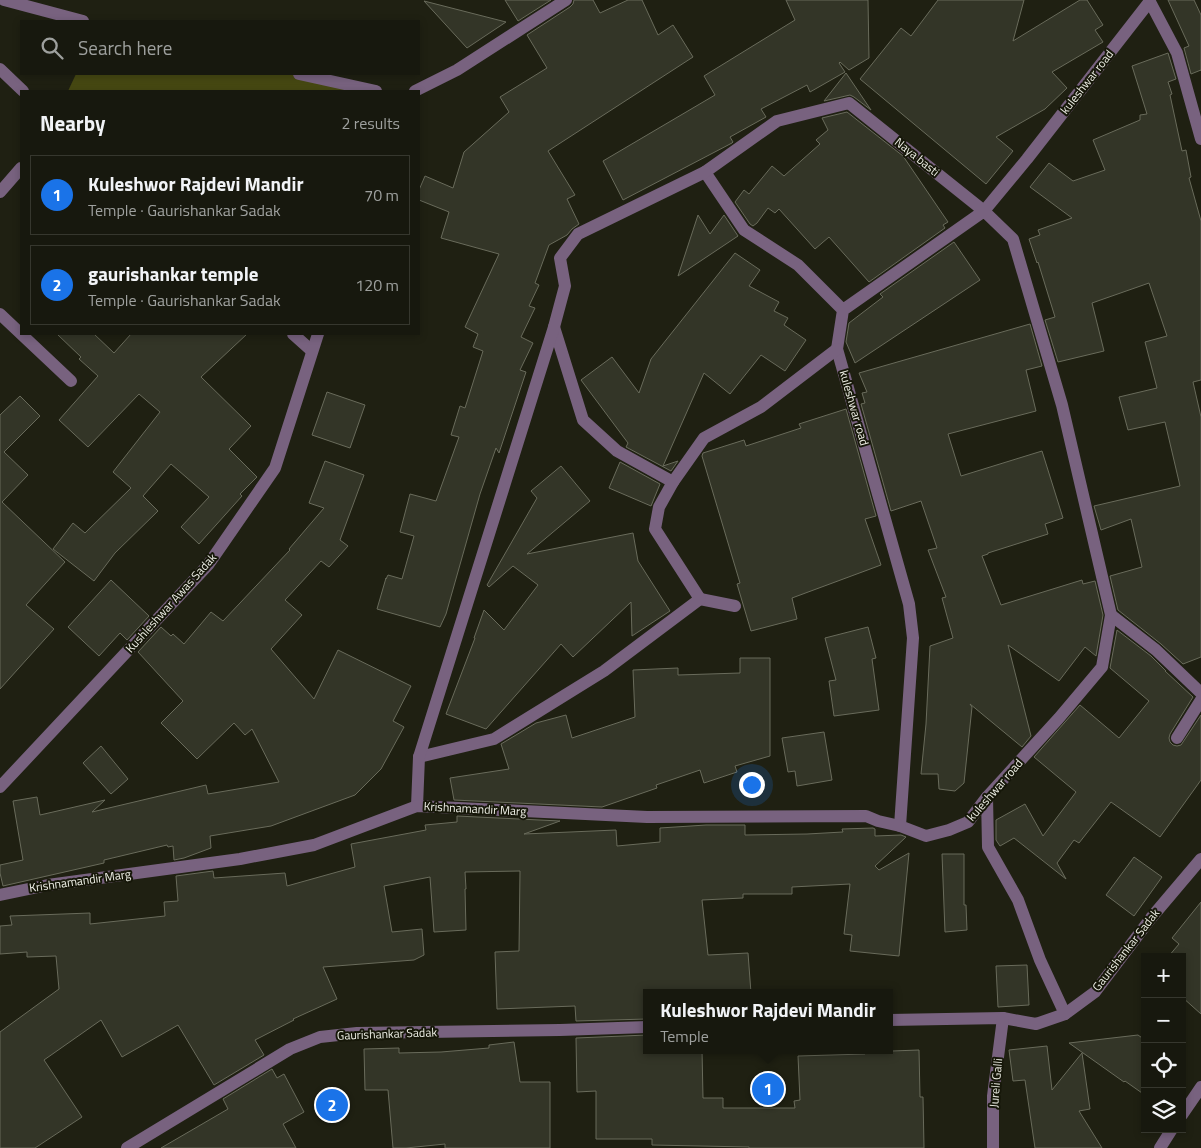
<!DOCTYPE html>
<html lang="en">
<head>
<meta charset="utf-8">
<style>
	body { margin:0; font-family:"Titillium Web",sans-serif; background:#202117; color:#f1f3f6 }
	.controls { position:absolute; right:15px; bottom:15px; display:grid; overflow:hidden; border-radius:0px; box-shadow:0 2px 8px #0003 }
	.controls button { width:45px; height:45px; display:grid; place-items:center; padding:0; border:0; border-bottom:1px solid #36372e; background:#17180e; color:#f1f3f6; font:25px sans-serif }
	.you { position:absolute; left:751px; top:784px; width:18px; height:18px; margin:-12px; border:4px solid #fff; border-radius:50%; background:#1a73e8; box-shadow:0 0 0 8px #1a73e833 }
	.badge { display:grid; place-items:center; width:32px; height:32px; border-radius:50%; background:#1a73e8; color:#fff; font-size:16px; font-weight:700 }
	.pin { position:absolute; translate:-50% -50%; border:2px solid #fff; box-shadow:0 1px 5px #0006 }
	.popup { position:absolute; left:643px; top:989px; width:250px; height:65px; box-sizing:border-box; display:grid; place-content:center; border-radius:0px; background:#17180e; filter:drop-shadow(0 1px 4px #0005); font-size:16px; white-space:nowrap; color:#9ea09e }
	.popup b { font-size:19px; color:#f1f3f6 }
	.popup::after { content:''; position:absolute; left:50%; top:100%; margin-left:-10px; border:10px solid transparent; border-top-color:#17180e }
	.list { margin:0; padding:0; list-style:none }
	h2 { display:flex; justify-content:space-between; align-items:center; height:65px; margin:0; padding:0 20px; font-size:21px }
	h2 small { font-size:16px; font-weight:400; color:#9ea09e }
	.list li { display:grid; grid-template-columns:32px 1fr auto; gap:15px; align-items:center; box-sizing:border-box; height:80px; margin:0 10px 10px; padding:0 10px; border:1px solid #36372e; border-radius:0px }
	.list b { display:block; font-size:19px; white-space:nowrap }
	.list p { margin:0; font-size:16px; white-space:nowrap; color:#9ea09e }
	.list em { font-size:16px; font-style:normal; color:#9ea09e }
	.icon { flex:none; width:28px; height:28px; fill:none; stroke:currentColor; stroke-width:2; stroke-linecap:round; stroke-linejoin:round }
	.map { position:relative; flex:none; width:1201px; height:1148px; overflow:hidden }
	.search { position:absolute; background:#17180e; box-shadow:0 2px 8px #0003; left:20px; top:20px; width:400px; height:55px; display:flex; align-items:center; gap:12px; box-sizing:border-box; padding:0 18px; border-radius:0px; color:#9ea09e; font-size:19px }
	.panel { position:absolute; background:#17180e; box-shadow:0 2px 8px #0003; left:20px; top:90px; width:400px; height:245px; border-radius:0px }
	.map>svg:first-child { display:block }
</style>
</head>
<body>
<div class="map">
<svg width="1201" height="1148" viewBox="0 0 1201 1148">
	<rect width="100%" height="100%" fill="#1f2012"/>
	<polygon fill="#464812" points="76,74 293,74 366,91 68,91"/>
	<g fill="#333527" stroke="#696b5b">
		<polygon points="505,0 551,0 518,21"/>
		<polygon points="574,0 593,0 600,13 628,0 642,0 658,35 673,25 693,57 548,151 575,195 567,199 579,224 572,229 567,235 549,245 535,283 539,285 529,306 535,308 521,337 533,343 520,370 526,372 499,453 496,448 480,494 446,614 440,627 377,609 386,578 386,579 388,575 402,579 414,536 400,532 410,494 436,501 459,437 451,435 460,406 465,408 483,351 473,347 478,334 465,327 499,254 441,238 449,212 419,200 419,190 425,176 453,188 464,152 509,112 500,97 547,68 527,35 570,7 573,4"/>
		<polygon points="786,0 868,0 869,58 849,70 840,62 839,63 845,72 810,92 807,85 761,109 766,117 730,137 733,142 732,143 623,200 603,161 715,95 704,76 795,20"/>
		<polygon points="938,0 1024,0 1013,41 1080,0 1087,0 1103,25 1095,30 1103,42 1052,72 1067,88 1045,109 996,137 1013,151 986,184 860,79 901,28 911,36"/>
		<polygon points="1168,0 1194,0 1201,15 1201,71 1201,70 1191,74 1184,48 1189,46"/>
		<polygon points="424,1 506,22 467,48"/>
		<polygon points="1168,53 1176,79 1168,82 1172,94 1170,95 1182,151 1186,150 1191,177 1189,178 1201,221 1201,380 1193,382 1201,417 1201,657 1183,664 1161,644 1118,610 1110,576 1142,567 1131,519 1101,530 1094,506 1180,486 1165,422 1128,430 1119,397 1157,388 1145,342 1167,336 1149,283 1092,303 1104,351 1058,362 1045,320 1055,317 1038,262 1037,263 1029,239 1040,235 1038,230 1072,218 1030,187 1049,163 1073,181 1105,170 1093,140 1140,120 1140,115 1147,114 1132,66"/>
		<polygon points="846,73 871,110 854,97 850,95 824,101"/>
		<polygon points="847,112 903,156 948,222 943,225 945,228 869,282 829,237 815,249 779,209 775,213 768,208 757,223 753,226 750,224 735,202 744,190 749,194 772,166 784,176 820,144 816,140 828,130 822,118"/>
		<polygon points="698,215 710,234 724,215 738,236 678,276"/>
		<polygon points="954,242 980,280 855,363 846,342 849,323 883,297 880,294"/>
		<polygon points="735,253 760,270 749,286 779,302 774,311 788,318 784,325 806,340 785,371 761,355 730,394 704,373 663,466 678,461 671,471 626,447 628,443 581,380 612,357 639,393 651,359"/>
		<polygon points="1030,324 1042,366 1026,370 1036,411 948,434 961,476 1042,451 1063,518 1045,524 1048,534 988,553 988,554 982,556 1001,605 1082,580 1083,584 1095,581 1103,615 1096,656 1085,647 1059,681 1008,645 1031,736 1022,747 970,704 972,707 964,783 955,791 939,789 938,774 921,774 926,724 930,646 953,638 942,598 946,597 928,550 937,548 921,501 891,511 861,404 865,403 862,393 867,392 859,373"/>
		<polygon points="57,334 94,334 114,353 131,334 247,334 201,377 251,426 229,449 257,477 240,494 242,496 199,544 181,527 209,497 171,464 143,496 158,511 115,553 94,581 53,549 73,523 85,533 131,488 113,472 160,412 139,394 88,447 59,420 98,376 79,359 81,357"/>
		<polygon points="327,392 365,405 350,448 312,435"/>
		<polygon points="20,396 40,416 4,452 28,475 2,502 65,562 26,605 54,629 0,689 0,415"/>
		<polygon points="846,409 876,516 865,519 881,565 792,598 797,619 751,631 737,584 740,583 702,456 703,453 744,440 746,446 801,428 799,424"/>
		<polygon points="325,461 364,475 340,540 348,546 329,567 321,561 285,600 302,615 271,649 314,699 338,650 411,686 393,721 404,727 381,769 355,795 271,826 210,836 211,848 184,858 174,860 173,846 168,847 167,845 104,860 104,863 3,886 0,873 0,865 23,860 13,801 37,797 40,815 105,800 92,812 206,785 208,794 279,782 252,729 245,735 234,723 197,759 161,723 183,701 138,652 161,627 171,636 173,634 184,644 211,612 223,621 290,550 289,549 324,508 309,503"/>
		<polygon points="620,462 660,484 651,506 609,488"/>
		<polygon points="561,466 590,501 527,554 633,533 638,561 670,611 632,636 631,602 573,657 561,644 486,729 446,714 475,638 474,638 484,610 504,630 538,585 513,566 489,587 487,585 537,498 531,491"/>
		<polygon points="111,580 149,616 127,640 120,633 99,656 68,627"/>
		<polygon points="868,627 876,658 872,659 879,710 834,716 829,681 836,680 825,638"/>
		<polygon points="1117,630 1151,656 1166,671 1165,671 1193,697 1170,734 1169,738 1170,742 1173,745 1177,746 1181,745 1201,715 1201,780 1160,837 1111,802 1079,843 1074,840 1057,863 1066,879 1014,838 1000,846 996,840 996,820 1025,804 1043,836 1076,792 1034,757 1080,705 1119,738 1149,701 1110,668"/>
		<polygon points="740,658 770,658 770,756 735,766 737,772 704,783 700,770 656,785 657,788 602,807 454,800 450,778 509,769 501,744 536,723 566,715 572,738 635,717 633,670 678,668 678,675 740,673"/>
		<polygon points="824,732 832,780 797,786 795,771 788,772 782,738"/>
		<polygon points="101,746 128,779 111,794 83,763"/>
		<polygon points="457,816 560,821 524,834 616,830 617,846 660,842 660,828 706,825 745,825 745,835 807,834 843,832 842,829 873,828 875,829 875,836 901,835 906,837 875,866 879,870 909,853 899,956 850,951 852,935 844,934 850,884 792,887 792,894 743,894 743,898 702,900 708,955 748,953 751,993 647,993 647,1019 576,1021 575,1006 497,1009 495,952 519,951 520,871 465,872 466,889 465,889 466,930 434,932 430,877 384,886 392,932 422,929 424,955 414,960 323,967 337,999 293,1019 294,1020 255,1040 264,1055 214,1085 178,1025 122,1057 101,1020 44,1060 82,1117 35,1148 0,1148 0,1032 59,989 56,956 27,957 27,952 0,954 0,926 12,925 10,916 90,913 90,924 165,916 164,902 178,901 176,876 213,871 214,878 285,873 287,886 355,867 351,844 426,830 425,825 457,822"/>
		<polygon points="942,854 964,854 964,905 966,905 967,930 945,932"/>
		<polygon points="1134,857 1162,877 1134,916 1106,895"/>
		<polygon points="1201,902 1201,1014 1182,997 1182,957 1168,957 1179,944 1172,938"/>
		<polygon points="1027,965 1029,1005 998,1007 996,966"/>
		<polygon points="647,1035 647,1050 702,1050 703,1098 723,1098 723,1108 795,1108 794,1101 800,1100 798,1056 865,1054 865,1052 919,1050 920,1097 923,1097 924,1148 749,1148 749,1147 652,1145 652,1139 596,1139 596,1091 577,1092 576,1038"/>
		<polygon points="1138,1035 1145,1040 1145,1089 1142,1093 1125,1081 1124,1082 1069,1043"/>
		<polygon points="514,1042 520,1082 550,1082 550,1148 445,1148 445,1144 406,1148 393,1148 388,1090 365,1090 364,1049 399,1048 399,1053 441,1052 489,1048 489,1045"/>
		<polygon points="1047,1046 1052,1090 1082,1053 1090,1109 1079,1111 1102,1148 1035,1148 1025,1080 1013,1081 1009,1050"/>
		<polygon points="272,1069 277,1078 284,1074 304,1112 283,1124 296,1148 161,1148 228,1109 223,1099"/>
	</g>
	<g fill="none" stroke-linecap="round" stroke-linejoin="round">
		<g stroke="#78627f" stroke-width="12">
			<polyline points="4,0 83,21"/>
			<polyline points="1149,0 1177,53 1201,139"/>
			<polyline points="0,69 23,91"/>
			<polyline points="299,74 376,91"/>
			<polyline points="415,91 457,70 566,0"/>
			<polyline points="0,192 21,168"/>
			<polyline points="843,310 984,211 849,103 777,121 705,172 744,230 798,265 843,310 837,349 909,604 913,638 900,826 926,836 949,830 968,822 987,797 1059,718 1102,667 1111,615 1062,405 1013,239 984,211 1027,159 1150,1"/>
			<polyline points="0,314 71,381"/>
			<polyline points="554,327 583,420 617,451 673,482"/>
			<polyline points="293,334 312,351"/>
			<polyline points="700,599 735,606"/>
			<polyline points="1111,615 1156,650 1201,693"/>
			<polyline points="1177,738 1201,700"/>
			<polyline points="419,757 494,739 604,671 700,599 655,529 659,507 673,482 704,438 761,407 837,349"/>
			<polyline points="0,787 208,565 275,468 318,334"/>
			<polyline points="987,797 988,847 1018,900 1040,960 1065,1014"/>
			<polyline points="417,806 419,757 554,327 565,286 560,258 578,234 705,172"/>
			<polyline points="0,895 48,885 240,859 314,845 417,806 647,817 866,816 878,821 900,826"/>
			<polyline points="889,1020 1003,1018 1036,1024 1065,1014 1095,992 1151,918 1201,859"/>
			<polyline points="1182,1115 1201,1087"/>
			<polyline points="127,1148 290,1049 320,1037 357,1033 560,1030 647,1027"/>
			<polyline points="993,1148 993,1096 1003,1018"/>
			<polyline points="1160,1148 1172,1129"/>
		</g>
	</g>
	<g text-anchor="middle" stroke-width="4" stroke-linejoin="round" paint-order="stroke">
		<g font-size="12" fill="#eff0e7" stroke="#161709">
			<text transform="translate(1087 82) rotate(-52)" y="4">kuleshwar road</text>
			<text transform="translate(917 157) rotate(39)" y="4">Naya basti</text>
			<text transform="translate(854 408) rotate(74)" y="4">kuleshwar road</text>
			<text transform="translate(171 603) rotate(-48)" y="4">Kushleshwar Awas Sadak</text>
			<text transform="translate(995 790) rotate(-49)" y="4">kuleshwar road</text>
			<text transform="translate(475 809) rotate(3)" y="4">Krishnamandir Marg</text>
			<text transform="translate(80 881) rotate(-8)" y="4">Krishnamandir Marg</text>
			<text transform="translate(1126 950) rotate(-52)" y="4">Gaurishankar Sadak</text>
			<text transform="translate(387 1034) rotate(-2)" y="4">Gaurishankar Sadak</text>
			<text transform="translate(996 1083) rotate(-85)" y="4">Jureli Galli</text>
		</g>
	</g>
</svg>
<div class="controls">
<button>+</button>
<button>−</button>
<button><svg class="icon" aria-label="locate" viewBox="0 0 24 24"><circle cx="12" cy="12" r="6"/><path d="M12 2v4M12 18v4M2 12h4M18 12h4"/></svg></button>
<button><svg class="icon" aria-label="layers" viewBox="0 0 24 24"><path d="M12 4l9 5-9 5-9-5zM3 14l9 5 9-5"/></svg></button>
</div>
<div class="you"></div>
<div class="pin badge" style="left:768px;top:1089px">1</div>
<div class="popup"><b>Kuleshwor Rajdevi Mandir</b>Temple</div>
<div class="pin badge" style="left:332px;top:1105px">2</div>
<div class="search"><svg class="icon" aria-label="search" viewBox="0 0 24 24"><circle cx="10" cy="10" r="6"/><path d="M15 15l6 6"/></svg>Search here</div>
<section class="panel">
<h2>Nearby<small>2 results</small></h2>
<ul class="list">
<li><span class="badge">1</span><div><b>Kuleshwor Rajdevi Mandir</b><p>Temple · Gaurishankar Sadak</p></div><em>70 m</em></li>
<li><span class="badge">2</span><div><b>gaurishankar temple</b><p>Temple · Gaurishankar Sadak</p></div><em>120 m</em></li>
</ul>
</section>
</div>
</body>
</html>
